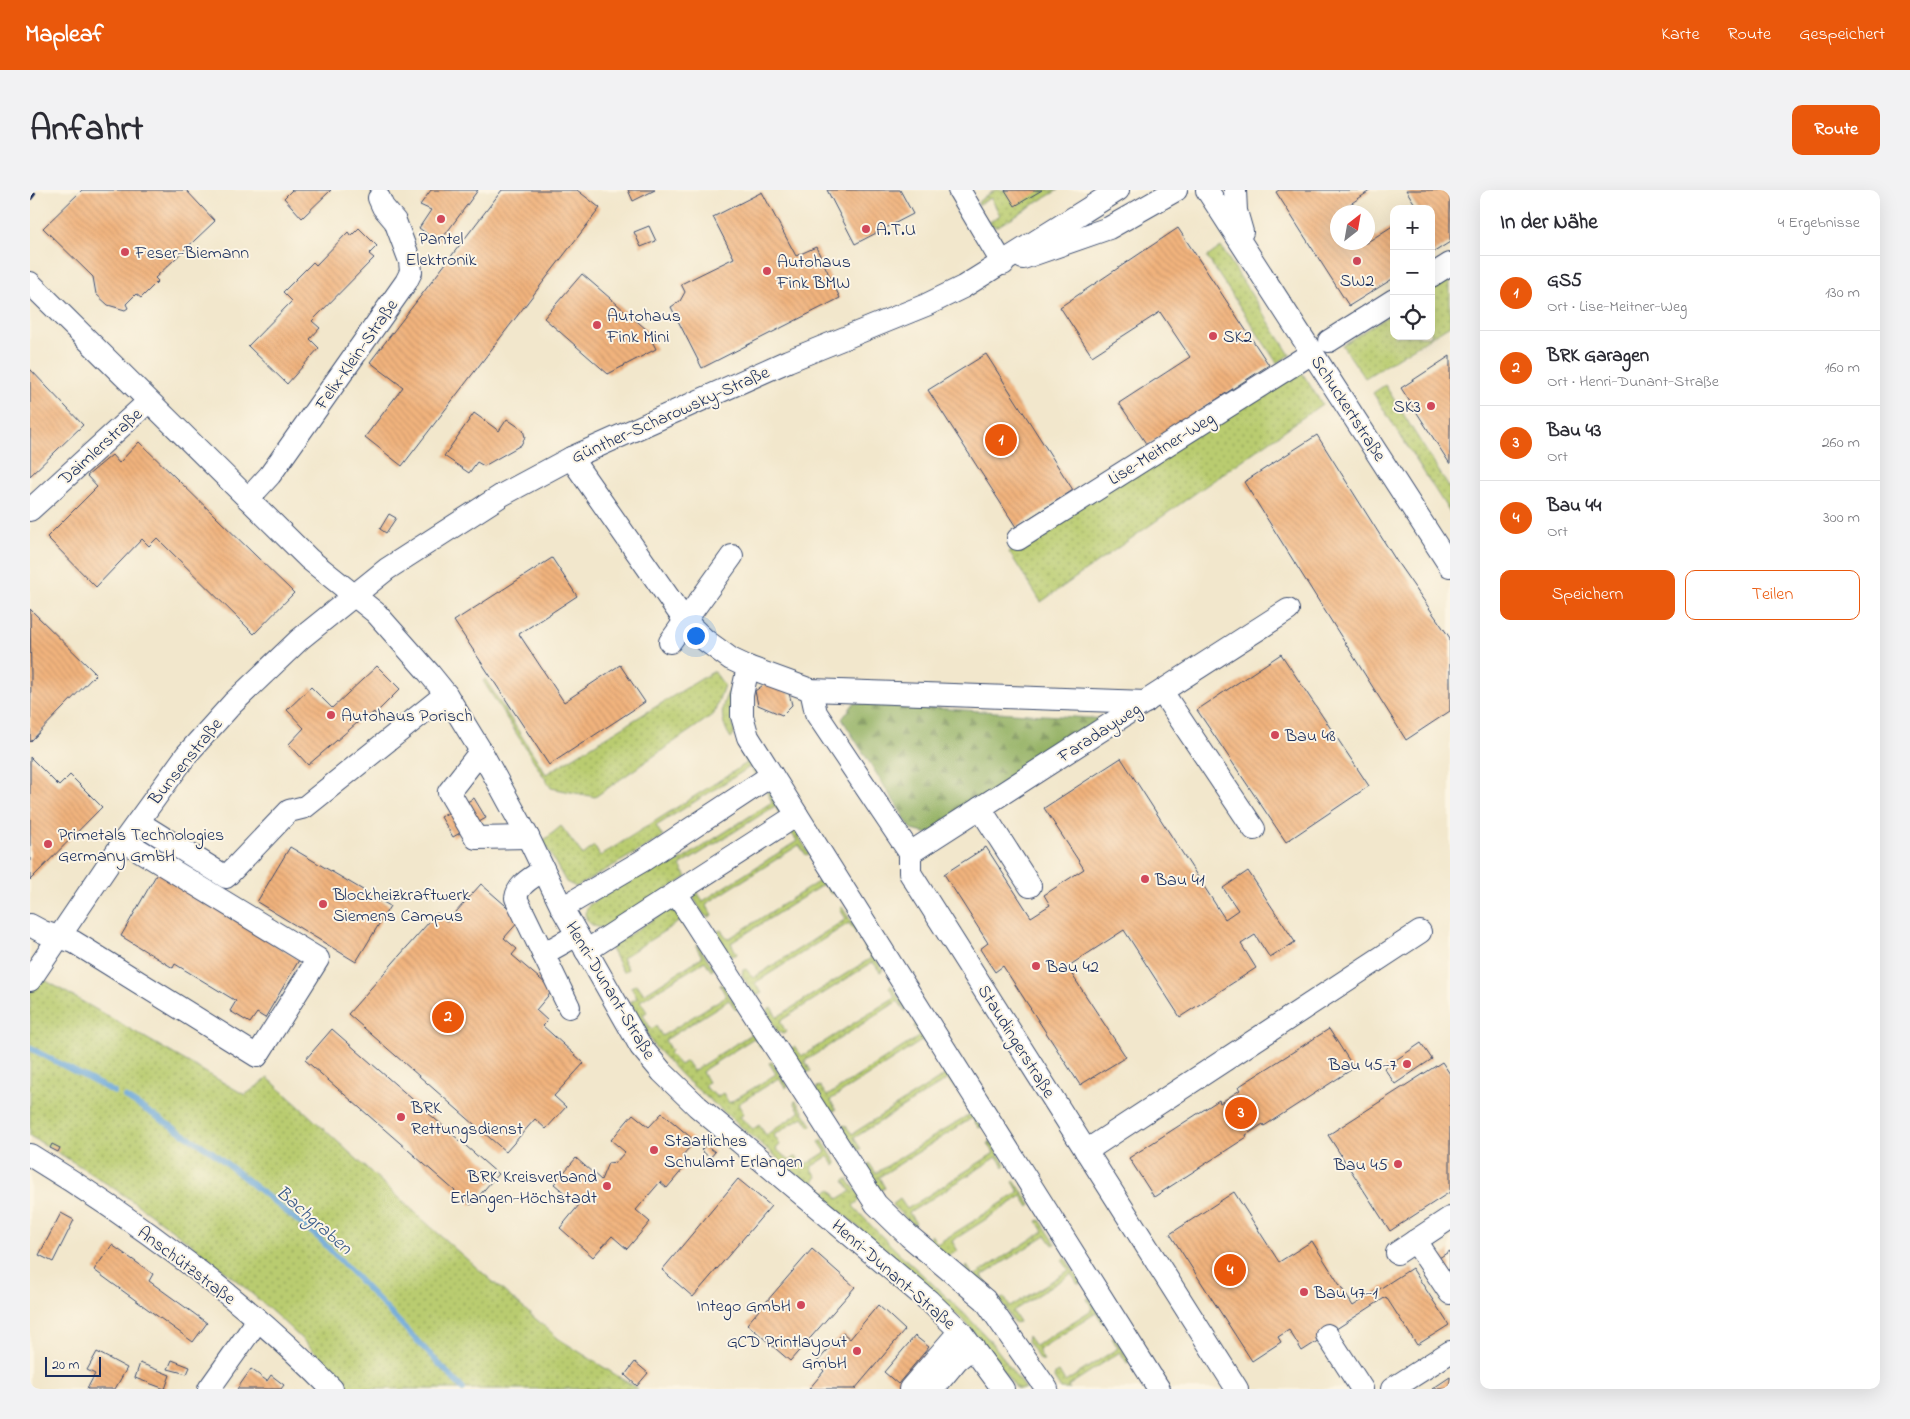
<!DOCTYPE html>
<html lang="de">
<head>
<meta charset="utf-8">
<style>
	body { margin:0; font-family:"Indie Flower",sans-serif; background:#f2f2f3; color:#2b2b33 }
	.controls { position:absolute; right:15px; top:15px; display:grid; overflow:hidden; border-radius:10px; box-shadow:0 5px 20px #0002 }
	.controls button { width:45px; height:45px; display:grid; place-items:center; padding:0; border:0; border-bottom:1px solid #e1e1e2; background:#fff; color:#2b2b33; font:25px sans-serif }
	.compass { position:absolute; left:1300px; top:15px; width:45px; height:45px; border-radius:50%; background:#fff; box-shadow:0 5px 20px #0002; rotate:31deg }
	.scale { position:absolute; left:15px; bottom:12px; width:56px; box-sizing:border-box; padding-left:5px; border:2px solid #1b2f5e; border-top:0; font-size:14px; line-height:18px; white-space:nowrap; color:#1b2f5e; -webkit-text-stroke:4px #fcf5e5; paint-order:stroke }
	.you { position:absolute; left:665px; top:445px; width:18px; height:18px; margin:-12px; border:4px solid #fff; border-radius:50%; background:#1a73e8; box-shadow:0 0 0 8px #1a73e833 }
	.badge { display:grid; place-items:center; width:32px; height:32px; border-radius:50%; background:#ea580c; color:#fff; font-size:16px; font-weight:700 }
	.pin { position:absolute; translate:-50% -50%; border:2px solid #fff; box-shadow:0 1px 5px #0006 }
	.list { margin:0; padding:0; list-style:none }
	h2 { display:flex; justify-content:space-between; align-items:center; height:65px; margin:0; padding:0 20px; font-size:21px }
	h2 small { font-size:16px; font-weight:400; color:#7c7c81 }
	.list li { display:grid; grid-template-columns:32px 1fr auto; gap:15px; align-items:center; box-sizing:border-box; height:75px; padding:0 20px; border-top:1px solid #e1e1e2 }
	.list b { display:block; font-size:19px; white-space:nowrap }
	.list p { margin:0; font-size:16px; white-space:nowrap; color:#7c7c81 }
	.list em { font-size:16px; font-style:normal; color:#7c7c81 }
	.actions { display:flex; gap:10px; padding:15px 20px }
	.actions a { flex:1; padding:11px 0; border:1px solid #ea580c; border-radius:10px; text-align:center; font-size:18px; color:#ea580c }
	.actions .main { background:#ea580c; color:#fff }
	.icon { flex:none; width:28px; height:28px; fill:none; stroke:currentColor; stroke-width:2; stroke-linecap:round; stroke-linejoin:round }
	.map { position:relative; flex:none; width:1420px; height:1199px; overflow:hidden; border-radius:10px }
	header { display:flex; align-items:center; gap:30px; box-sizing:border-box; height:70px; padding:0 25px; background:#ea580c; color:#fff }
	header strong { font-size:24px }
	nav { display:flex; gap:28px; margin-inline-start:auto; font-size:18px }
	.intro { display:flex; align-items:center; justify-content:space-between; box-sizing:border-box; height:120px; padding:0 30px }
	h1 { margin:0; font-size:35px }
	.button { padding:12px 22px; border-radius:10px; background:#ea580c; color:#fff; font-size:18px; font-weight:700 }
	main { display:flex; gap:30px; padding:0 30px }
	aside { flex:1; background:#fff; border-radius:10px; box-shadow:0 5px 20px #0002 }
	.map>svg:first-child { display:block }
</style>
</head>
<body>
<header>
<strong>Mapleaf</strong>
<nav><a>Karte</a><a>Route</a><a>Gespeichert</a></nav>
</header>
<div class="intro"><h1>Anfahrt</h1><a class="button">Route</a></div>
<main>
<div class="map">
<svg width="1420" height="1199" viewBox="0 0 1420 1199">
	<defs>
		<pattern id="grass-dots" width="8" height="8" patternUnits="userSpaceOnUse" patternTransform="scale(1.25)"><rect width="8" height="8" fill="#b9cc70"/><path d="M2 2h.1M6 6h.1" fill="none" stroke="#96a65f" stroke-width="1.8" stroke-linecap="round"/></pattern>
		<pattern id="forest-firs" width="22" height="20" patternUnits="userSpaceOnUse" patternTransform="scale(1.25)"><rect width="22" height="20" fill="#92b062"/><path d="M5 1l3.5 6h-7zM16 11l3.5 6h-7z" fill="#769054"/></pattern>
		<pattern id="building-back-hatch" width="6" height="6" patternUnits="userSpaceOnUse" patternTransform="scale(1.25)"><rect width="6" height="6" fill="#f1b37d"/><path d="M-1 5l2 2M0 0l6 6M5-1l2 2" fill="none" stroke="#ce9a6e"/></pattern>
	</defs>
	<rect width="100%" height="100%" fill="#fcf5e5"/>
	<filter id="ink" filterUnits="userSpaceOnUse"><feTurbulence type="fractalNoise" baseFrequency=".02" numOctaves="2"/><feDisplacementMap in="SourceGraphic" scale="10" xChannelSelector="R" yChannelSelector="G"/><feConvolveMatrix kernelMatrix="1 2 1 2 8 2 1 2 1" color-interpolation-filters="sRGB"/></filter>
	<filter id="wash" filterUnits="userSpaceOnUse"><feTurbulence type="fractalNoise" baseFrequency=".0096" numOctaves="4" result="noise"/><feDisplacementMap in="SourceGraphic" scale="20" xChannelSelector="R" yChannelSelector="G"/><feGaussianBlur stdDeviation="1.12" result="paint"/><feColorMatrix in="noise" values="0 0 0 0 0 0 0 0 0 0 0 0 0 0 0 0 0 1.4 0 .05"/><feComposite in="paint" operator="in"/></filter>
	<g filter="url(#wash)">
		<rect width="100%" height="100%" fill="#f2e7cc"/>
		<g fill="url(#grass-dots)" stroke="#6a7e67">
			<polygon points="965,0 1028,0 968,36 962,36 958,33 970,25 961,8 948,15 949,11"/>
			<polygon points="1191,57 1260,165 1247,173 1177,67"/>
			<polygon points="1420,85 1420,135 1335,188 1312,155 1364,122 1364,146 1401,146 1401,98"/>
			<polygon points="1269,178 1292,214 1011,412 979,362"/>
			<polygon points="1355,195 1420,299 1420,323 1343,203"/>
			<polygon points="684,481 694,495 684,524 565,607 521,598 453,491 455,489 516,584"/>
			<path d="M701 498 704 499C699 514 701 528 705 543L701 548C690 531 689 516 701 498Z"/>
			<polygon points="713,561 716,561 728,577 727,587 720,577 626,636 633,647 546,697 536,692 513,651 531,636 553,665 564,656 570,666 717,573 711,563"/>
			<path d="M738 600 755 620 751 626 745 616 650 676 657 687 575 738C565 738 556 734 555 723L559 715 641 662 648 672 742 612 736 601Z"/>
			<polygon points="765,639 779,664 776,665 769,655 676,714 682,725 679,727 674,725 663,707 666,700 673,711 767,651 760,641"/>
			<polygon points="787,678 790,678 803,703 801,704 794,694 701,753 707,764 704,766 698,764 687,746 688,741 691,740 698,749 791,690 785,680"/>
			<polygon points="812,717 828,742 826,743 819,733 725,793 732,803 726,805 723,803 712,785 713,780 716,779 723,788 816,729 810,719"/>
			<polygon points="638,720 646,721 659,740 657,741 650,731 592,768 598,779 593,782 580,757"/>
			<path d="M668 755 684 779 681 781 675 771 610 811 617 822 613 825 621 839 626 836 632 846 696 806 690 795 692 794 708 818 706 820 699 810 640 847 635 850 641 861 639 863 650 875 656 871 663 881 721 844 715 834 717 832 733 857 731 858 724 848 677 878 672 882 678 892 674 896 687 907 693 903 699 913 746 884 739 873 742 872 758 896 755 898 749 888 708 914 714 924 710 927 723 939 729 935 736 945 770 922 764 912 766 911 782 935 780 937 773 927 744 945 750 955 746 959 760 971 766 966 773 976 796 962 789 952 792 950 807 974 805 976 798 966 781 977 787 987 783 991 796 1002 801 999 808 1009 821 1001 814 991 817 989 832 1008 823 1016C863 1062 912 1099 954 1144 969 1160 982 1181 995 1199H987L938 1135 897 1096 653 887 624 856 600 812 607 808 601 797 607 794 614 804 672 767 666 756Z"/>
			<polygon points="837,756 853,780 850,782 843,772 750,831 756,842 753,844 748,842 737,824 738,819 741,817 747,827 841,768 834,757"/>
			<path d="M0 786 13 789 215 905 238 888 424 1058 529 1149 608 1199H321C230 1101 116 1013 0 946Z"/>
			<polygon points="861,795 877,820 875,821 868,811 775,871 781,881 775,883 773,881 761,863 762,858 765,857 772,866 865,807 859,797"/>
			<polygon points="886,834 902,859 900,860 893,850 800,910 806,920 800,922 798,920 786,902 787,897 790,896 797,906 890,846 884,836"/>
			<polygon points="911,873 927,898 925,899 918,889 824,948 831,959 825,961 811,941 812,936 815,935 822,944 915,885 909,874"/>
			<polygon points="936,912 952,936 949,938 942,928 849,987 855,998 850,1000 836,978 839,973 846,983 928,931 940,924 933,914"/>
			<polygon points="960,951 976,975 974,977 967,967 879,1023 886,1033 883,1035 862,1015 870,1009 877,1019 964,963 958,953"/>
			<polygon points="985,991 1001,1015 999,1017 992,1006 922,1051 928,1061 918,1066 898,1050 901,1044 907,1054 989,1002 983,992"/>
			<polygon points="1010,1030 1026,1054 1023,1055 1016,1045 952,1086 959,1097 956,1098 935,1079 937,1076 944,1086 1014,1041 1007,1031"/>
			<polygon points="1035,1068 1051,1093 1048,1094 1041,1084 983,1121 989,1132 984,1133 970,1110 974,1107 980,1117 1039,1080 1032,1070"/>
			<polygon points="1059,1107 1075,1132 1073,1133 1066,1123 1008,1160 1014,1171 1009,1169 997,1151 998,1146 1005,1156 1063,1119 1057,1109"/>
			<polygon points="1084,1147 1100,1171 1097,1173 1090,1162 1038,1196 1040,1199 1031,1199 1024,1188 1025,1184 1029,1182 1035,1192 1088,1158 1082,1148"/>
		</g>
		<polygon fill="url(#forest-firs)" stroke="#567060" points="824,513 1077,529 899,644 882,640 812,529"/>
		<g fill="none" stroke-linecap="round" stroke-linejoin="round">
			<g stroke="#66a5d8" stroke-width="5.5">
				<polyline points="0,858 84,902"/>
				<polyline points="95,907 181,961 290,1049 433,1199"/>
			</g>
		</g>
		<g id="blocks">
			<g fill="url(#building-back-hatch)">
				<polygon points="52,0 156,0 185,31 125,88 128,91 111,108 106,104 96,114 98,118 95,120 78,115 66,104 63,87 13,38"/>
				<polygon points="262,0 301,0 272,28 254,8"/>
				<polygon points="401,0 448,0 409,53 389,38 401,20 390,15"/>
				<polygon points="472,0 547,0 570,18 372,276 335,247 373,197 340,172"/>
				<polygon points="598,0 625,0 603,11"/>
				<polygon points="797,0 870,0 883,24 825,54"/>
				<polygon points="975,0 1012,0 985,16"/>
				<polygon points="1249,0 1341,0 1313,19 1315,22 1308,22 1308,52 1336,53 1364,35 1364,88 1319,116 1246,2"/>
				<polygon points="1376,0 1420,0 1420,52 1401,64 1401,19 1388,19"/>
				<polygon points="732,2 766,66 786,57 810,108 672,178 641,117 650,111 655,102 651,94 704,68 683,27"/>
				<polygon points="619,36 626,51 611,57 604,42"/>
				<polygon points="329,38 347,56 339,64 344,68 282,131 290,138 280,149 289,158 257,194 218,156 262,111 253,102 283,72 286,75 318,42 321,46"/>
				<polygon points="1148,38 1239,175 1117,255 1089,213 1160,167 1130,122 1062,166 1030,117"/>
				<polygon points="552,84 616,139 626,159 578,184 514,128"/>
				<polygon points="956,164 1043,300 986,337 898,200"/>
				<polygon points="1420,166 1420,274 1371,198"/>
				<polygon points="0,179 53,235 0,286"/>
				<polygon points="444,223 469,241 477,229 493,240 495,247 491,255 454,276 447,272 439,283 414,266"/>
				<polygon points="1287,245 1367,372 1420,448 1420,521 1376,550 1214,292"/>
				<polygon points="109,252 264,403 224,444 127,348 119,356 112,349 66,397 17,347 67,297 57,286 82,265 89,273"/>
				<polygon points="359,324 366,328 356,343 350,339"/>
				<polygon points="522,368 547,406 489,444 534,512 590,475 615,512 519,575 424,431"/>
				<polygon points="0,419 66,484 0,552 1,486"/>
				<polygon points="1251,464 1339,596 1256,652 1167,520"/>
				<polygon points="347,476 370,499 345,524 344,522 336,529 334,527 278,575 259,554 274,538 257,520 281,497 302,518"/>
				<polygon points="736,493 759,503 762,515 752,525 728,515 725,501"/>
				<polygon points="0,567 29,596 40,585 72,617 0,690"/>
				<polygon points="1091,568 1195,729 1208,720 1193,698 1218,681 1265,752 1240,768 1225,745 1211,754 1226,778 1150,827 1094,740 1037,777 1096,867 1050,895 973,776 965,782 957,770 950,759 958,753 914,684 956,657 1001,727 1020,715 1014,705 1054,679 1014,618"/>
				<polygon points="444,608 456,628 423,647 411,627"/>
				<polygon points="260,657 360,716 326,772 227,712"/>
				<polygon points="129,680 269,770 235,828 227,823 220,833 200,821 206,811 145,774 143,778 91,746"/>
				<polygon points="451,694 491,729 474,748 487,759 482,765 523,800 506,820 518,831 513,836 554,873 524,906 536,917 516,939 505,929 476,962 318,824 407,723 417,732"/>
				<polygon points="302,839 468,984 441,1015 275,870"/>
				<polygon points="1299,839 1324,878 1234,936 1233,934 1216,945 1217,947 1124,1007 1099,968 1189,910 1190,913 1210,900 1208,897"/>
				<polygon points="1391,853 1402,869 1365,894 1354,878"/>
				<polygon points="1412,872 1420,884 1420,1002 1360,1041 1298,945"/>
				<polygon points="632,923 665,951 652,966 659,972 637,998 630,992 606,1020 620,1032 597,1059 582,1046 563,1067 530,1038 549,1015 524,994 546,968 571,990 578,973 586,972 595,962 581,950 603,924 619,937"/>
				<polygon points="22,954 30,958 28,962 20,958"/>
				<polygon points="676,955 685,962 680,968 671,960"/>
				<polygon points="708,989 741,1016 663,1107 632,1080"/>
				<polygon points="1204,1002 1249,1072 1282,1051 1323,1116 1382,1078 1419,1135 1387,1155 1356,1107 1272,1161 1259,1140 1248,1147 1251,1152 1222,1171 1140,1044"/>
				<polygon points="31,1023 44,1030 23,1072 9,1065"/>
				<polygon points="82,1055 123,1084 119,1091 177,1133 163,1152 64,1080"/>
				<polygon points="782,1059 825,1097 760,1171 717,1134"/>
				<polygon points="1420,1061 1420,1085 1409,1068"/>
				<polygon points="848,1115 875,1140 825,1199 779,1199 794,1181 786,1173 813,1143 820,1149"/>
				<polygon points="885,1146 899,1157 868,1194 854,1182"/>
				<polygon points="67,1162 97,1178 85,1199 57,1199 65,1184 57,1180"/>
				<polygon points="142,1170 160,1177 157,1184 138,1179"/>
				<polygon points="605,1172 618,1183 607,1196 595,1185"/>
				<polygon points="110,1173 140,1185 135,1199 105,1188"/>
				<polygon points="221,1179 237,1191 241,1185 254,1195 251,1199 207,1199"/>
				<polygon points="1420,1187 1420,1199 1402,1199"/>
			</g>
		</g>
	</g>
	<g filter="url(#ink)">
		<use href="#blocks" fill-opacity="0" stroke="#3b4b6e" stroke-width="1"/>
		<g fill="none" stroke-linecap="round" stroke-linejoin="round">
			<defs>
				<g id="minor">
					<polyline points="929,0 973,74"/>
					<polyline points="1177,0 1420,376"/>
					<polyline points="1205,0 1206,21 1212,42"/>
					<polyline points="993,68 1079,38 1146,0"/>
					<polyline points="1401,86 1420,74"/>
					<polyline points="0,93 279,369 346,423 399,483 416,504 451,561 498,647 532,718 611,857 632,882 667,916 899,1111 930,1141 973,1199"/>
					<polyline points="1299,151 1364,110"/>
					<polyline points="541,268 655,431 675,450 701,469 718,477 781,500 1116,512"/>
					<polyline points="218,309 240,285 376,92 381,82 380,71 365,31 353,17 349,8"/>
					<polyline points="0,320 118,212"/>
					<polyline points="988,349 1274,168"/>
					<polyline points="640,452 702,366"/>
					<polyline points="718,477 712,505 712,526 718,547 1129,1199"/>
					<polyline points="781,500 786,523 880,663 880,683 1207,1199"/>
					<polyline points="1132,502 1224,639"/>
					<polyline points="451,561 419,602 446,648 498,647"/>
					<polyline points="950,618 1000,696"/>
					<polyline points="108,632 196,687 259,621 275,617 416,504"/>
					<polyline points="880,663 1258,420"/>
					<path d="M513 680C502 688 488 694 486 708L539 817"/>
					<polyline points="646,703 846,1014 879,1046 955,1110 1017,1199"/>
					<polyline points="532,718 612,671 742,585"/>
					<polyline points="0,735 13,742 44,752 227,866 288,769 94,651"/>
					<polyline points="556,761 767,625"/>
					<polyline points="513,764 547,745"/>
					<polyline points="0,790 94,651 157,564 203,513 270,449 357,379 472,305 541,268 758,171 896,115 933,97 1088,0"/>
					<polyline points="1056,961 1390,742"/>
					<path d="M0 965C104 1028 217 1112 302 1199"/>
					<polyline points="1385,1051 1420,1103"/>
					<polyline points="1367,1063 1420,1028"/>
					<polyline points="1297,1145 1332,1199"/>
					<polyline points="179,1199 228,1130"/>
					<polyline points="880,1199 930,1141"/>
					<polyline points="903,1199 927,1170 943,1157"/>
					<polyline points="1362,1199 1420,1162"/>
				</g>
			</defs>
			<use href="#minor" stroke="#3b4b6e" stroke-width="24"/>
			<use href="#minor" stroke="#fff" stroke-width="22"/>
			<polyline stroke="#1b2f5e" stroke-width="4" stroke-dasharray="8 4" stroke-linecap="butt" points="0,9 7,0"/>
		</g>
	</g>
	<g fill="#d1495b" stroke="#fcf5e5" stroke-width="2">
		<circle cx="411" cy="29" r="5"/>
		<circle cx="836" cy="39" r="5"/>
		<circle cx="95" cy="62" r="5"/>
		<circle cx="1327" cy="71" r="5"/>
		<circle cx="737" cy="81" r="5"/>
		<circle cx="567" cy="135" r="5"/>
		<circle cx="1183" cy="146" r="5"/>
		<circle cx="1401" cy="216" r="5"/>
		<circle cx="301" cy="525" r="5"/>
		<circle cx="1245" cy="545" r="5"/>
		<circle cx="18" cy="654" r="5"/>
		<circle cx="1115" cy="689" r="5"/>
		<circle cx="293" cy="714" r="5"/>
		<circle cx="1006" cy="776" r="5"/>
		<circle cx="1377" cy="874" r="5"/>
		<circle cx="371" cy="927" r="5"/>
		<circle cx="624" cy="960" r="5"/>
		<circle cx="1368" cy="974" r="5"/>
		<circle cx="577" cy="996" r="5"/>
		<circle cx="1274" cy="1102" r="5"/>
		<circle cx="771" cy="1115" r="5"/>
		<circle cx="827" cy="1161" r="5"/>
	</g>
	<g text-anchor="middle" stroke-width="4" stroke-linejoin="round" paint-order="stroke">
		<g font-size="18" fill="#1b2f5e" stroke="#fcf5e5" text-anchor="start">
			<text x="846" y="45">A.T.U</text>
			<text x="411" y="54" text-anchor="middle">Pantel<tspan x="411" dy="21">Elektronik</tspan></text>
			<text x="105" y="68">Feser-Biemann</text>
			<text x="747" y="77">Autohaus<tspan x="747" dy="21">Fink BMW</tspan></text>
			<text x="1327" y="96" text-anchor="middle">SW2</text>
			<text x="577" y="131">Autohaus<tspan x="577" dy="21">Fink Mini</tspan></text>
			<text x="1193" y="152">SK2</text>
			<text x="1391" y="222" text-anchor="end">SK3</text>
			<text x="311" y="531">Autohaus Porisch</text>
			<text x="1255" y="551">Bau 48</text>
			<text x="28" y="650">Primetals Technologies<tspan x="28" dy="21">Germany GmbH</tspan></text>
			<text x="1125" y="695">Bau 41</text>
			<text x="303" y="710">Blockheizkraftwerk<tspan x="303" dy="21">Siemens Campus</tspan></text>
			<text x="1016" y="782">Bau 42</text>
			<text x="1367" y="880" text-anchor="end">Bau 45-7</text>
			<text x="381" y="923">BRK<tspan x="381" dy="21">Rettungsdienst</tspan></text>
			<text x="634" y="956">Staatliches<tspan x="634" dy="21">Schulamt Erlangen</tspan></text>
			<text x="1358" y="980" text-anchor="end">Bau 45</text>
			<text x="567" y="992" text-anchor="end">BRK Kreisverband<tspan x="567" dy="21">Erlangen-Höchstadt</tspan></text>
			<text x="1284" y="1108">Bau 47-1</text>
			<text x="761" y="1121" text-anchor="end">Intego GmbH</text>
			<text x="817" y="1157" text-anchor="end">GCD Printlayout<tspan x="817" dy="21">GmbH</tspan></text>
		</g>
		<g font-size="18" fill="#1b2f5e" stroke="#fcf5e5">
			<text transform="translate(326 164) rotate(-55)" y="6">Felix-Klein-Straße</text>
			<text transform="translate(1319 218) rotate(57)" y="6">Schuckertstraße</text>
			<text transform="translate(640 224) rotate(-24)" y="6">Günther-Scharowsky-Straße</text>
			<text transform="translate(70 256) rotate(-42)" y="6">Daimlerstraße</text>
			<text transform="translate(1131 258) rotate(-32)" y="6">Lise-Meitner-Weg</text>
			<text transform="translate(1069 542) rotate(-33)" y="6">Faradayweg</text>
			<text transform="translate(155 571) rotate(-51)" y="6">Bunsenstraße</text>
			<text transform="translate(581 800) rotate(59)" y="6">Henri-Dunant-Straße</text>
			<text transform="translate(987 851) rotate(58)" y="6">Staudingerstraße</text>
			<text transform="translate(157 1075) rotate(37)" y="6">Anschützstraße</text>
			<text transform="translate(864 1084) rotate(41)" y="6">Henri-Dunant-Straße</text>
		</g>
		<g font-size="19" font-style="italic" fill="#355889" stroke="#fcf5e5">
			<text transform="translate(285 1029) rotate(41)" y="7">Bachgraben</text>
		</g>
	</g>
</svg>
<div class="controls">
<button>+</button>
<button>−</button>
<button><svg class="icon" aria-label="locate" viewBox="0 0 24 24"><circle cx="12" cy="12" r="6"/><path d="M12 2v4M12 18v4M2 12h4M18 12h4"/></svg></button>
</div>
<svg class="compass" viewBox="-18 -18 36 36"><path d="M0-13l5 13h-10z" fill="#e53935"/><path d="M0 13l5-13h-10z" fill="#7c7c81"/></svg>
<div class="scale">20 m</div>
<div class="you"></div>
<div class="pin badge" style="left:971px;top:250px">1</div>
<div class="pin badge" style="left:418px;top:827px">2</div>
<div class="pin badge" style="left:1211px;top:923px">3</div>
<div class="pin badge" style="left:1200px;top:1080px">4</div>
</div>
<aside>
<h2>In der Nähe<small>4 Ergebnisse</small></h2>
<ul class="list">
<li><span class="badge">1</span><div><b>GS5</b><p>Ort · Lise-Meitner-Weg</p></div><em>130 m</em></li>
<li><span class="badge">2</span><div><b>BRK Garagen</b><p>Ort · Henri-Dunant-Straße</p></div><em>160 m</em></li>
<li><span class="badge">3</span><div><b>Bau 43</b><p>Ort</p></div><em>260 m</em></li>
<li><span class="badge">4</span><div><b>Bau 44</b><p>Ort</p></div><em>300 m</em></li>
</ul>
<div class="actions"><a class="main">Speichern</a><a>Teilen</a></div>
</aside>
</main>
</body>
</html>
